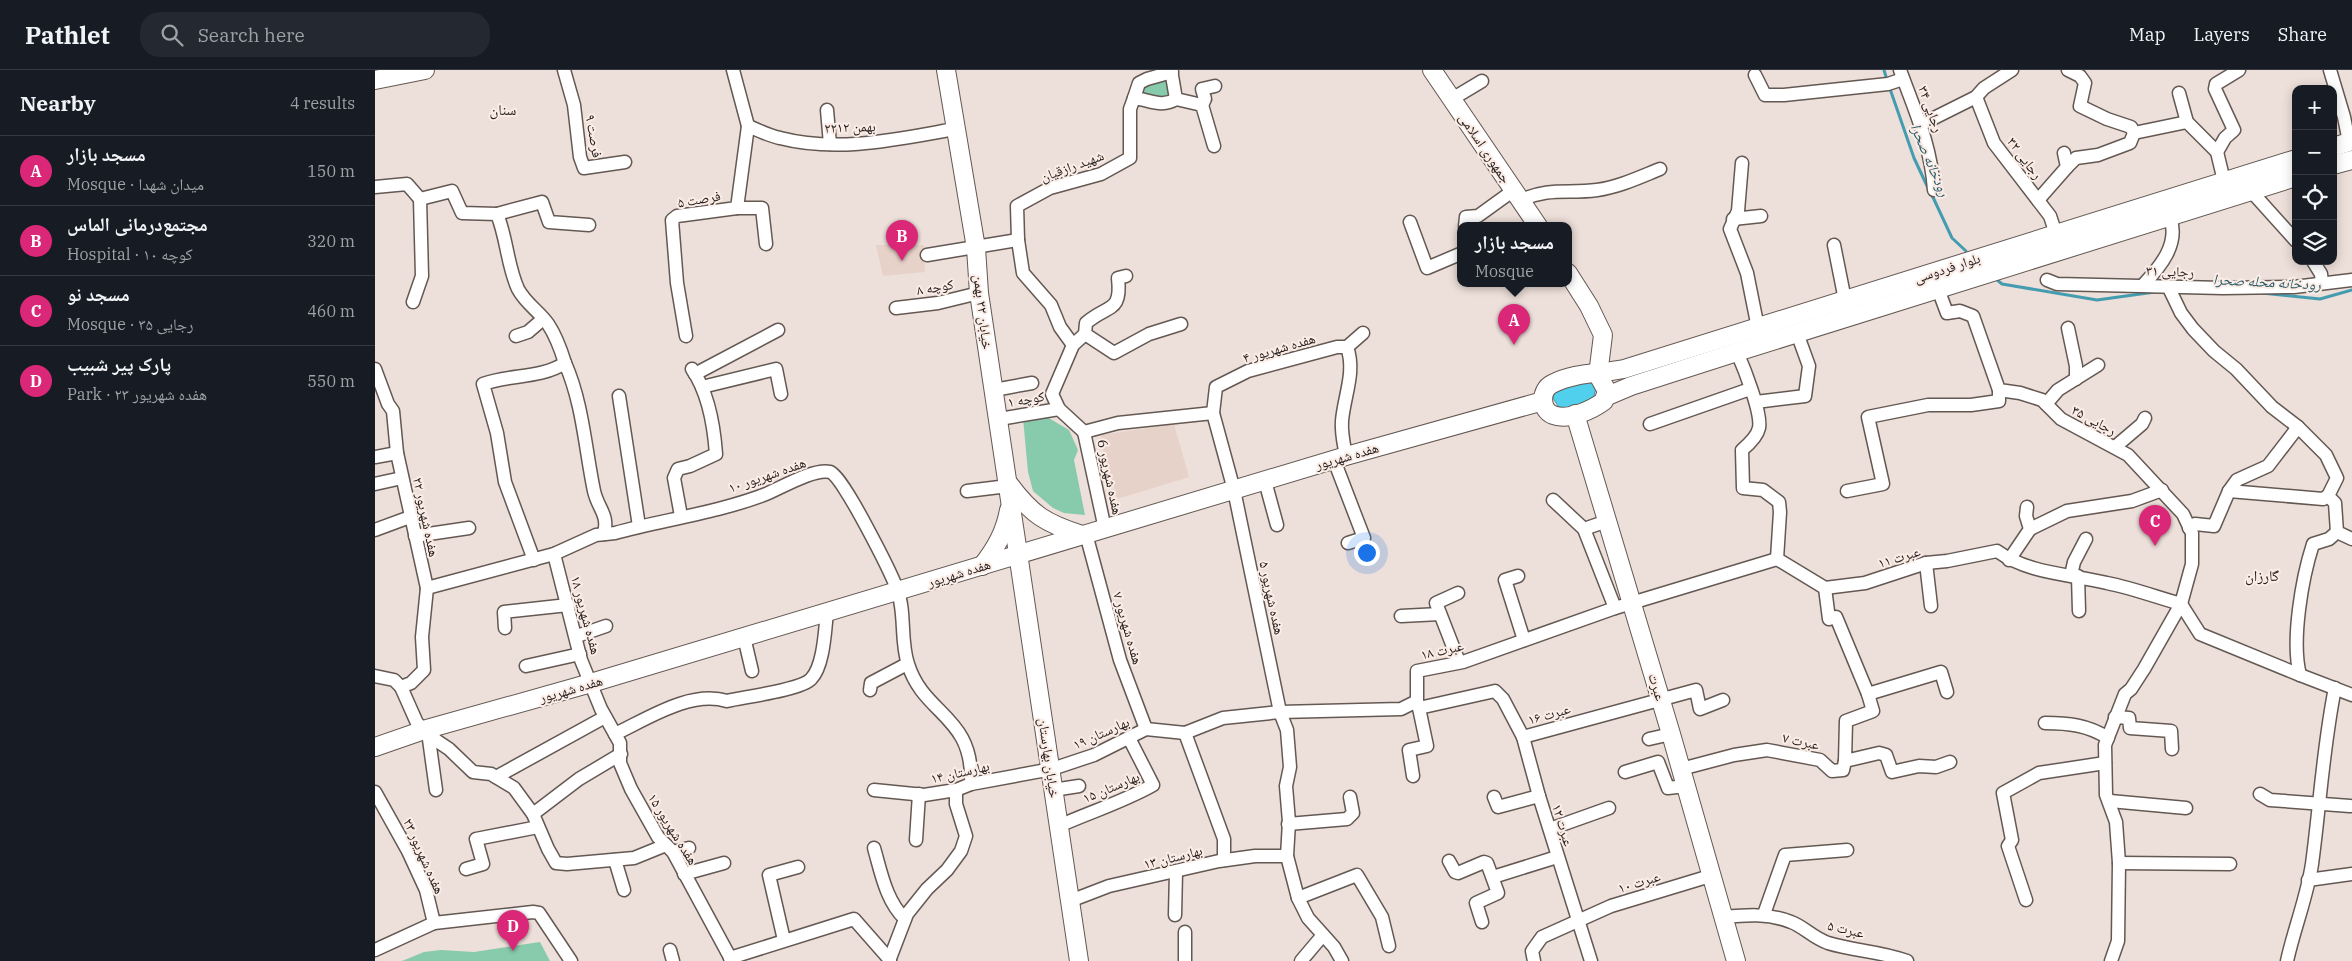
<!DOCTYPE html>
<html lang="en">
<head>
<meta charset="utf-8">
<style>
	body { margin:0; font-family:"IBM Plex Serif","Noto Naskh Arabic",serif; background:#242831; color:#f1f3f6 }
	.controls { position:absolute; right:15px; top:15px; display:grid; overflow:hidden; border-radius:10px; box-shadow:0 2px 12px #0003 }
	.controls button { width:45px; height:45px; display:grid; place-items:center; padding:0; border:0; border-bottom:1px solid #363941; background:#171b24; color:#f1f3f6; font:25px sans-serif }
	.you { position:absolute; left:991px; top:482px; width:18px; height:18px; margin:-12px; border:4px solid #fff; border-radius:50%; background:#1a73e8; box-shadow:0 0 0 8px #1a73e833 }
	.badge { display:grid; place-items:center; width:32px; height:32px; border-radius:50%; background:#db2777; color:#fff; font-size:16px; font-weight:700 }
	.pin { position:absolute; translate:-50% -41px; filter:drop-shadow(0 1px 2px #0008) }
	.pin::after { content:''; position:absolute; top:26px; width:18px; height:15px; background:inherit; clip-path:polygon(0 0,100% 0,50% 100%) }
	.popup { position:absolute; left:1082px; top:152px; width:115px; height:65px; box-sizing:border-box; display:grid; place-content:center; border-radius:10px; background:#171b24; filter:drop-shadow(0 1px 4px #0005); font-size:16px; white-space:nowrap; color:#9ea1a6 }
	.popup b { font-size:19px; color:#f1f3f6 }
	.popup::after { content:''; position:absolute; left:50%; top:100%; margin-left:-10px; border:10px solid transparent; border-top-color:#171b24 }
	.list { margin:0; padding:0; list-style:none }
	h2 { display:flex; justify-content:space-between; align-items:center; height:65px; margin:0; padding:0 20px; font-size:21px }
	h2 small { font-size:16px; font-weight:400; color:#9ea1a6 }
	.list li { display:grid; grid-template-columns:32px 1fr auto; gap:15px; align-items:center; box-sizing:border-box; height:70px; padding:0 20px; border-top:1px solid #363941 }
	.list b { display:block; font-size:19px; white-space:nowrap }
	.list p { margin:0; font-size:16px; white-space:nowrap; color:#9ea1a6 }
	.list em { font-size:16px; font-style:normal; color:#9ea1a6 }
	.icon { flex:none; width:28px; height:28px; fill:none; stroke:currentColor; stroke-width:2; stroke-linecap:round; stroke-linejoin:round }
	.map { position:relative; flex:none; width:1977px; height:891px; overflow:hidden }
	header { display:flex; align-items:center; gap:30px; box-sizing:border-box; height:70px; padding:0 25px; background:#171b24; border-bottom:1px solid #363941 }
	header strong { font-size:24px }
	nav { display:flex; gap:28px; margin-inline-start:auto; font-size:18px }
	.search { width:350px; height:45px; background:#242831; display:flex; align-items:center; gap:12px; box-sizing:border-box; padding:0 18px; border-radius:20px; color:#9ea1a6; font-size:19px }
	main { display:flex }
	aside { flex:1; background:#171b24 }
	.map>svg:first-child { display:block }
</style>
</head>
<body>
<header>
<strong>Pathlet</strong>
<div class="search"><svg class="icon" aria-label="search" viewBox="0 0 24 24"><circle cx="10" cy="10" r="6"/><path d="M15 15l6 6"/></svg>Search here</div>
<nav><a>Map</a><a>Layers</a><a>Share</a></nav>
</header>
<main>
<aside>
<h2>Nearby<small>4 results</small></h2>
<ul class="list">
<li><span class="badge">A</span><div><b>مسجد بازار</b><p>Mosque · میدان شهدا</p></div><em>150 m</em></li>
<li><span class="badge">B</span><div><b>مجتمع‌درمانی الماس</b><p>Hospital · کوچه ۱۰</p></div><em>320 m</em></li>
<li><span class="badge">C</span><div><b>مسجد نو</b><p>Mosque · رجایی ۳۵</p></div><em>460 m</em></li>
<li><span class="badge">D</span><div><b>پارک پیر شبیب</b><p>Park · هفده شهریور ۲۳</p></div><em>550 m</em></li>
</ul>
</aside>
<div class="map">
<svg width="1977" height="891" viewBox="0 0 1977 891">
	<rect width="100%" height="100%" fill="#eddfd9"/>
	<g fill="#e7d2c9">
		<polygon points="501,175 549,175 550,202 508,206"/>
		<polygon points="799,354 814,407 742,429 725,369 727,365"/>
	</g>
	<g fill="#88caac">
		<polygon points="797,2 801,29 759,28 764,13"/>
		<polygon points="672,347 694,360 703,380 699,390 710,445 689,443 678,438 658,421 653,402 648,348"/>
		<polygon points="165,872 175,891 27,891 49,882 66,880 99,882"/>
	</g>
	<polygon fill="#51d0ed" stroke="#449cb0" points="1214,311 1221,318 1218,329 1199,337 1185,339 1178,328 1180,320"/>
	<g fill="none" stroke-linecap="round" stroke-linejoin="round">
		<g stroke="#449cb0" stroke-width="3">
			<polyline points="1509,0 1512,10"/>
			<polyline points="1514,16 1539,88 1553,118"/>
			<polyline points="1556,123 1577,168 1591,181"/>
			<polyline points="1621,209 1627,214 1722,230 1780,222"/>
			<polyline points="1887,223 1945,229 1977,220"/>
		</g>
		<defs>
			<g id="street">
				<polyline points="189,0 199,35 205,87 209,98 250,92"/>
				<polyline points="796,0 801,29 827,35 839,76"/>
				<path d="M1525 0C1540 41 1556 75 1559 120"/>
				<polyline points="1955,0 1969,47 1974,72"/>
				<polyline points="1380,5 1390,25 1409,25 1513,14 1528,9"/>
				<polyline points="1804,23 1812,52 1842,82 1849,111"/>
				<polyline points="1601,27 1619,73 1675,146 1681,164"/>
				<polyline points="759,28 764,13 772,9 797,2"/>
				<polyline points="1077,29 1107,11"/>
				<polyline points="827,35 830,29 827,19 840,16"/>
				<polyline points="452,40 455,74"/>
				<polyline points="1547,54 1601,27 1609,18 1637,0"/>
				<path d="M373 56C383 60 394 66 405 68 463 83 523 69 580 59"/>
				<polyline points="1759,63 1812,52"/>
				<polyline points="1842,82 1850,68 1859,60 1840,19 1841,14 1864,0"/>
				<polyline points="1367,93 1363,141 1355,159 1372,203 1383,258"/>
				<polyline points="1692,97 1701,88 1723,85 1755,73 1759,63 1756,57 1732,49 1705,36 1710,13 1705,6 1693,0"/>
				<path d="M0 117 32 114 45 129 77 121 87 143 122 144C132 168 132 195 143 219 151 234 164 241 173 254 181 266 186 280 190 293"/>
				<polyline points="1876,121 1921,171"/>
				<path d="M1146 130C1175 117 1193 124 1222 120 1244 117 1265 107 1285 99"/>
				<polyline points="1663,130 1692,97 1689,83"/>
				<polyline points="362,138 387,138 391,174"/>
				<polyline points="122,144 167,132 174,152 214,155"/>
				<polyline points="1358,149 1386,146"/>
				<polyline points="1035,152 1052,198 1085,184"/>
				<polyline points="1090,156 1091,147 1103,146 1139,120"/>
				<polyline points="1459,175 1470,230"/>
				<polyline points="552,185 643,170"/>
				<polyline points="1938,191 1946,204 1947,213"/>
				<polyline points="1672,210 1682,214 1848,218 1919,217 1977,210"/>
				<path d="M1768 215C1785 197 1805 174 1795 147"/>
				<polyline points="1793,216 1806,243 1818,259 1839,281 1861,299 1897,337 1923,357 1951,385 1962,408 1953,426 1960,433 1962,462 1977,469"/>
				<polyline points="1563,219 1572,243 1585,241 1598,246 1624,320 1645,323 1667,330 1686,349 1753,385 1808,444 1817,463 1817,494 1806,534 1769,599 1756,619 1750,624 1730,675 1731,725 1741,752 1744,793 1743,871 1736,891"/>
				<polyline points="38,232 47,206 45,129"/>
				<polyline points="521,238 563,233 604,223"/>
				<polyline points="1693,258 1701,296 1701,309"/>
				<polyline points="710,264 739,283 774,264 806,254"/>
				<polyline points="141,266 153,262 168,249"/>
				<polyline points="311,266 302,213 297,150 302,146 362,138 373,56 358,0"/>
				<path d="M698 275 685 257 676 235 648 203 643 170 642 136 675 118 726 104 755 88V39L759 28C775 30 787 38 801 29"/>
				<path d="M1362 282C1369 298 1387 343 1384 358 1382 367 1373 375 1367 380L1368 418 1388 420 1404 432 1405 442 1402 489"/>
				<polyline points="0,299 13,334 18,341 22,383 52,518"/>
				<polyline points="320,304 403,260"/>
				<polyline points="327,317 401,299 406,324"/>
				<polyline points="619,320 657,313"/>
				<polyline points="244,326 264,456"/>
				<polyline points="1381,332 1430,326 1434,296 1422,263"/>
				<polyline points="1671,334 1683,320 1723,295"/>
				<polyline points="624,349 684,339"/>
				<polyline points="1275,354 1375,319"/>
				<path d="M709 362 684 339 677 324 698 275 710 264 711 253C733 234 747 243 743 208L751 206"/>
				<polyline points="709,362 743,353 838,343"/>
				<polyline points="709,362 730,459"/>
				<polyline points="1740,377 1767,354 1770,348"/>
				<path d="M971 386C969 375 966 363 967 351 969 326 981 302 972 277"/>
				<polyline points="0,387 22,383"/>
				<polyline points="959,390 989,468 973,473"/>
				<polyline points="890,411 902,455"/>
				<polyline points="0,414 27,408"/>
				<polyline points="592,421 633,416"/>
				<polyline points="1472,421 1508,414 1493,347 1553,335 1596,335 1624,331 1624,320"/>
				<polyline points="1854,421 1948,429 1953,426"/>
				<polyline points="1178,430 1209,459 1240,538"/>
				<path d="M306 446 299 408 303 399 315 396 341 384C339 356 333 322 317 299"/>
				<polyline points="1814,458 1820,454 1839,456 1854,421 1862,410 1893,396 1923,357"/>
				<polyline points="1209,459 1232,451"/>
				<polyline points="1655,459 1692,441 1757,431 1787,420"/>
				<polyline points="0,460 35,447"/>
				<polyline points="711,464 745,590 771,659"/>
				<polyline points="40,466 94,458"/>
				<polyline points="179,484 206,590 226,639 245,673 245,693 256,719 283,767 298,782 357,891"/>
				<path d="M159 490 130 412 122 363 108 314C135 304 165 309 190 293 208 334 210 378 219 421 223 439 234 444 229 464"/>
				<polyline points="1634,490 1655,459 1651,446 1652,437"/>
				<polyline points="1551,493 1556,536"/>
				<polyline points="1696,505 1699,492 1711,469"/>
				<polyline points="1143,506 1130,510 1149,570"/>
				<polyline points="1703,506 1704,541"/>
				<polyline points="1450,518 1454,549 1461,547 1493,624 1566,602 1572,622"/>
				<polyline points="1083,523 1061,533 1084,592"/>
				<path d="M1806 534 1825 564 1925 605C1916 571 1927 508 1938 474L1954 469 1962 462"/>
				<polyline points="1026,546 1065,544"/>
				<polyline points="130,558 129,542 193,535"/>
				<polyline points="202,566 231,556"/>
				<polyline points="369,567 377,601"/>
				<polyline points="151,596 205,584"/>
				<polyline points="1925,605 1977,625"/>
				<polyline points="0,606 19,610 26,617"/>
				<polyline points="495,620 496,613 532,594"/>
				<polyline points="1493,624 1498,641 1471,651 1470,691 1504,683 1511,685 1517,702 1544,696 1561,697 1575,692"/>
				<polyline points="1042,631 1044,638 1120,621 1128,629 1148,667 1321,620 1325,639 1348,630"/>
				<polyline points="1740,647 1754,648 1755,658 1796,661 1797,679"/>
				<path d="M1670 653C1693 653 1713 655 1733 668"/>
				<polyline points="53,662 61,720"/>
				<polyline points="810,663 849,769 849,790"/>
				<path d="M240 664C272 649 315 620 352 631 369 627 426 620 436 609 449 596 450 559 452 542"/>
				<polyline points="1148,667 1164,726 1216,891"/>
				<polyline points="1274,669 1296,664"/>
				<polyline points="1306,699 1359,685 1392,680 1445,690 1457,701 1468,700 1470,691"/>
				<polyline points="1250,702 1283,692 1293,718 1310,716"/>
				<polyline points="1038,706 1034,680 1052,676 1044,638"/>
				<polyline points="121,707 230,647"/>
				<path d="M499 720 549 725 581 720 596 714 677 699 719 685 771 659 810 663 848 648 905 642 1026 639 1042 631V601L1088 592 1240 538 1402 489 1450 518 1490 513 1551 493 1572 491 1622 481C1654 504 1695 504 1732 513 1757 518 1781 527 1806 534"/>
				<polyline points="678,720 704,716"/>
				<polyline points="0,722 33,781 51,820 59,853 158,842 164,843 196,891"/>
				<polyline points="1885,724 1895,730 1975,736"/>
				<polyline points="1119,727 1123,737 1164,726"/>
				<polyline points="1735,731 1811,738"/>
				<polyline points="158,744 204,709 246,684"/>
				<polyline points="913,754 972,749 978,743 975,727"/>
				<path d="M684 756C715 742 748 732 778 715L754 668"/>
				<polyline points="1175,759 1234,738"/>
				<polyline points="541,770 544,724"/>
				<path d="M291 775 259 788 192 794 181 793 173 779 158 744 139 718 116 704 98 702 74 679 62 671 42 653 26 617 36 613 49 600 47 567 52 518 179 484 221 465 240 463C288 450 345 442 391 424 406 418 439 398 455 402 467 404 516 503 522 519 531 542 525 571 533 594 549 646 599 645 596 714"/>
				<path d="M499 778C506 802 511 831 530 849"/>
				<polyline points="298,782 314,778"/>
				<polyline points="240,790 249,820"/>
				<polyline points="1074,791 1080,802 1083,803 1109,792 1112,793 1123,823 1101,833 1107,852"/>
				<polyline points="1744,793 1855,794"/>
				<polyline points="91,799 108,794 101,769 163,757"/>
				<polyline points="309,804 349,793"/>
				<polyline points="1118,807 1182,787"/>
				<polyline points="1933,810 1977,804"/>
				<polyline points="923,828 982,805 1007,847 1014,876"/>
				<polyline points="1651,830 1633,776 1637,770 1628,723 1664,703 1730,693"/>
				<polyline points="695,831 734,816 844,791 880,786 912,786"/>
				<polyline points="1389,844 1410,785 1472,780"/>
				<polyline points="800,845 801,802"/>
				<path d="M1348 847C1371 845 1394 843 1416 852 1428 856 1438 868 1453 873 1479 881 1505 881 1532 891"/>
				<polyline points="810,862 810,891"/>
				<polyline points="409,870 394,805 423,797"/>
				<polyline points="0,880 59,853"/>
				<polyline points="295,880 298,891"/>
				<polyline points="355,888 479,849 515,890"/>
				<polyline points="514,891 532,844 552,819 572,800 586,781 591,766 581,734 581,720"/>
				<polyline points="926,891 948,865"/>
				<polyline points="967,891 959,877 933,848 923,828 912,786 914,752 911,716 915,697 912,660 905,642 859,420 838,343 841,317 873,301 962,277 972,277 988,263"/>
				<polyline points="1159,891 1157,881 1167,867 1236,836 1335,806"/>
				<path d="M1912 891C1919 859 1932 827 1937 794 1945 735 1948 677 1960 618"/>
			</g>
			<g id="secondary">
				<polyline points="571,0 601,178 604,223 704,891"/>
				<polyline points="1057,0 1163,156"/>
				<polyline points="0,10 50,0"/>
				<polyline points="1958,77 1977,71"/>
				<polyline points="1958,95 1977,90"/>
				<polyline points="1193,203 1214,236 1228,265 1223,305"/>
				<path d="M1223 305 1232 321 1229 331C1217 340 1193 351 1178 345 1165 340 1165 320 1177 314 1200 302 1224 304 1249 299L1921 89"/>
				<polyline points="1230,327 1256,316 1362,282 1921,107"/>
				<polyline points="1200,344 1296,664 1361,891"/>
				<path d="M634 414C657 445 670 453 707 465"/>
				<path d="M607 496C621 478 630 462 634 440"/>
				<polyline points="0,677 52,659 216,613 971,386 1168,331"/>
			</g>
		</defs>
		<use href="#street" stroke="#645853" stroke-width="15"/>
		<use href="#secondary" stroke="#645853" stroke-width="20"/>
		<use href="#street" stroke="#fff" stroke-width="12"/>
		<use href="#secondary" stroke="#fff" stroke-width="18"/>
	</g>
	<g text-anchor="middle" stroke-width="4" stroke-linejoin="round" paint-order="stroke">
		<g font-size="14" fill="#272220" stroke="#fbece6">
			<text transform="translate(1556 39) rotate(70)" y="5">رجایی ۳۴</text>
			<text transform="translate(475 57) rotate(-2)" y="5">۲۲بهمن ۱۲</text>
			<text transform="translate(219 66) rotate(80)" y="5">فرصت ۹</text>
			<text transform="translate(1110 78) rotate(56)" y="5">جمهوری اسلامی</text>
			<text transform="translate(1650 88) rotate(53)" y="5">رجایی ۳۲</text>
			<text transform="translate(697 96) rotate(-20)" y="5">شهید رازقیان</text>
			<text transform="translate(324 129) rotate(-10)" y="5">فرصت ۵</text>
			<text transform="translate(1572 198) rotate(-18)" y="5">بلوار فردوسی</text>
			<text transform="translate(1795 201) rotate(2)" y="5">رجایی ۳۱</text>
			<text transform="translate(560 217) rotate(-10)" y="5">کوچه ۸</text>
			<text transform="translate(608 242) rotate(83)" y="5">خیابان ۲۲ بهمن</text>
			<text transform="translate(904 278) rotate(-16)" y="5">هفده شهریور ۴</text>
			<text transform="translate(651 329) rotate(-10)" y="5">کوچه ۱</text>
			<text transform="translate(1719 350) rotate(28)" y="5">رجایی ۳۵</text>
			<text transform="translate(972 386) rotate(-16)" y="5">هفده شهریور</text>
			<text transform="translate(392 405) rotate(-19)" y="5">هفده شهریور ۱۰</text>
			<text transform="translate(735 407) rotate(78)" y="5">هفده شهریور 6</text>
			<text transform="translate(51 447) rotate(78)" y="5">هفده شهریور ۲۲</text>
			<text transform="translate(1524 487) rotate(-17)" y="5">عبرت ۱۱</text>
			<text transform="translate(584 503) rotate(-17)" y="5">هفده شهریور</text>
			<text transform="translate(897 528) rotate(78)" y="5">هفده شهریور ۵</text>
			<text transform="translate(211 545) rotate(75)" y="5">هفده شهریور ۱۸</text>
			<text transform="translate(753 558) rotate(74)" y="5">هفده شهریور ۷</text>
			<text transform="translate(1067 580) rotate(-13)" y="5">عبرت ۱۸</text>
			<text transform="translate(1282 617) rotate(73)" y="5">عبرت</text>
			<text transform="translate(196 619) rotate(-16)" y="5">هفده شهریور</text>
			<text transform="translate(1174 644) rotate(-16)" y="5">عبرت ۱۶</text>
			<text transform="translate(726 663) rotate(-24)" y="5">بهارستان ۱۹</text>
			<text transform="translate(1426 671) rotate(12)" y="5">عبرت ۷</text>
			<text transform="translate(674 688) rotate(82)" y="5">خیابان بهارستان</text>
			<text transform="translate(585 702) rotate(-13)" y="5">بهارستان ۱۴</text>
			<text transform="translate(736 717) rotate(-23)" y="5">بهارستان ۱۵</text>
			<text transform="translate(1188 755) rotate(73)" y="5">عبرت ۱۲</text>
			<text transform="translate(298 759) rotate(58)" y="5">هفده شهریور ۱۵</text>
			<text transform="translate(49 786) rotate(66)" y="5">هفده شهریور ۲۳</text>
			<text transform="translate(798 787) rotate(-14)" y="5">بهارستان ۱۳</text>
			<text transform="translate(1264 812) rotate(-17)" y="5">عبرت ۱۰</text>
			<text transform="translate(1471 859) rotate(13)" y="5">عبرت ۵</text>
		</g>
		<g font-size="15" fill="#272220" stroke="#fbece6">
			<text x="128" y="45">سنان</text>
			<text x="1887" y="511">گارزان</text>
		</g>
		<g font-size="15" font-style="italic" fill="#295d69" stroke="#fbece6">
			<text transform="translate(1555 90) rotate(67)" y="5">رودخانه صحرا</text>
			<text transform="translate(1892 212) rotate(3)" y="5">رودخانه محله صحرا</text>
		</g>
	</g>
</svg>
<div class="controls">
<button>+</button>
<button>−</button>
<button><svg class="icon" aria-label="locate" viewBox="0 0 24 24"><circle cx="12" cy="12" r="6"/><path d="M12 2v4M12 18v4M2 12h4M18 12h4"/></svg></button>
<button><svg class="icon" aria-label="layers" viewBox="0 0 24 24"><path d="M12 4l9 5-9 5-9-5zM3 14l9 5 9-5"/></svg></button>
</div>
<div class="you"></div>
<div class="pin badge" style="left:1139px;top:275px">A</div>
<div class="popup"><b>مسجد بازار</b>Mosque</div>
<div class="pin badge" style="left:527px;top:191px">B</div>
<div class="pin badge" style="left:1780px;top:476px">C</div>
<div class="pin badge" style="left:138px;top:881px">D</div>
</div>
</main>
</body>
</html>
